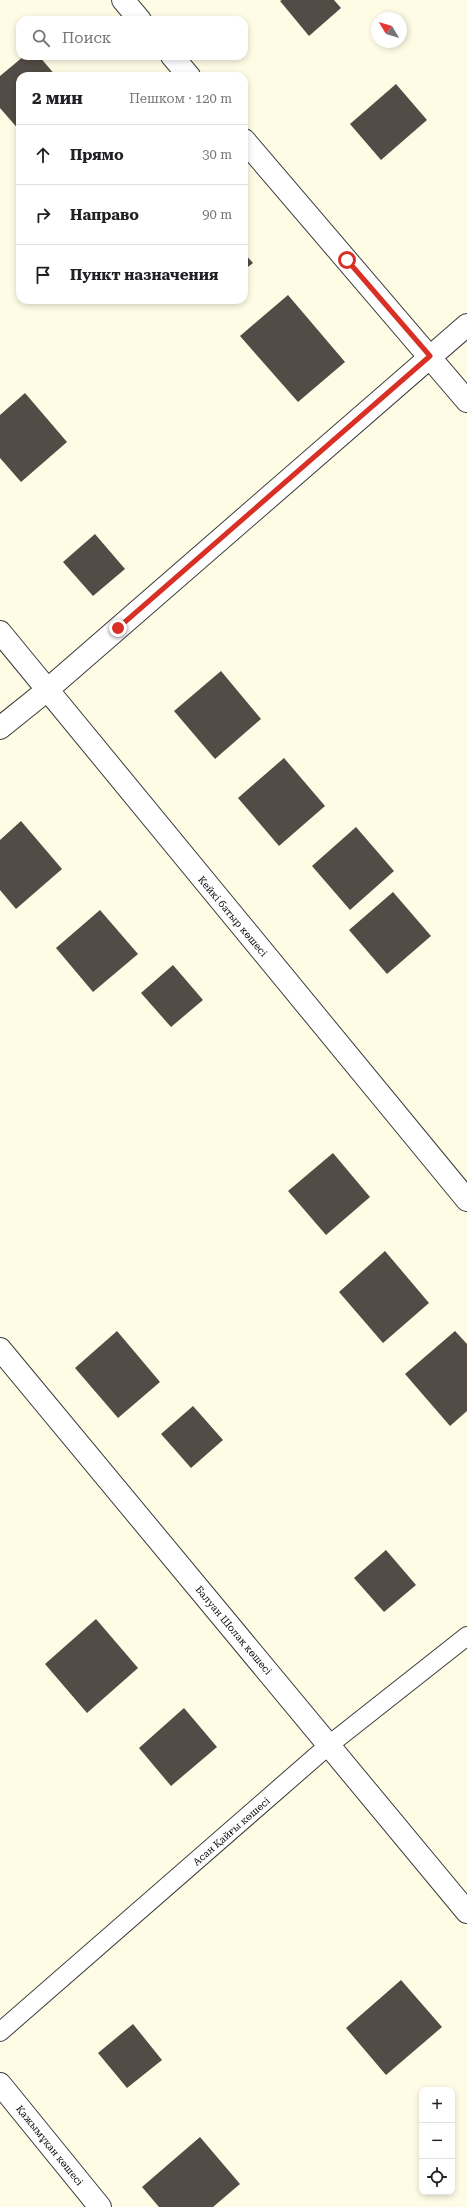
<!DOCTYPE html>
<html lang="ru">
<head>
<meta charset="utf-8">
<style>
	body { margin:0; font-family:"Roboto Serif",serif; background:#f6f6f6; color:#202124 }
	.controls { position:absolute; right:12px; bottom:12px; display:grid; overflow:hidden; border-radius:8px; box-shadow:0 2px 6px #0003 }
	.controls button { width:36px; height:36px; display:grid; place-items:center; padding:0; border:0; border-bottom:1px solid #e0e0e0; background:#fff; color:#202124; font:20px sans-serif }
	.compass { position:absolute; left:371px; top:12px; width:36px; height:36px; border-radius:50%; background:#fff; box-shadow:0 2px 6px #0003; rotate:308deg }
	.stop { position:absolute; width:12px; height:12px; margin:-9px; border:3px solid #d93025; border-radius:50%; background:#fff }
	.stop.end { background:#d93025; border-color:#fff; box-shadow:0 1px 4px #0008 }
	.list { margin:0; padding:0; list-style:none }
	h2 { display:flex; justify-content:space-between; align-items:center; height:52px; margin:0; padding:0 16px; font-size:17px }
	h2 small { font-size:13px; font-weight:400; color:#757577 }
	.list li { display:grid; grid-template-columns:26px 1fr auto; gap:12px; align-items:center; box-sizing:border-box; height:60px; padding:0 16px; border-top:1px solid #e0e0e0 }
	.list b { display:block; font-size:15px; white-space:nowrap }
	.list em { font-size:13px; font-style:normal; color:#757577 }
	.icon { flex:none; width:22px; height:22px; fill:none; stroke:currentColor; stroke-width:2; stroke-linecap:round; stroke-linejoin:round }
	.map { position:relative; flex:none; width:467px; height:2207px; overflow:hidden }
	.search { position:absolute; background:#fff; box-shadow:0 2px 6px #0003; left:16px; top:16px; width:232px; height:44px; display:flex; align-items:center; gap:10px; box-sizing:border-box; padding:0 14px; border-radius:12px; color:#757577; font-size:15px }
	.panel { position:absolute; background:#fff; box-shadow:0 2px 6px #0003; left:16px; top:72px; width:232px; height:232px; border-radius:12px }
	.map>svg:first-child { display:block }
</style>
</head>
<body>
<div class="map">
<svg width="467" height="2207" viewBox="0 0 467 2207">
	<rect width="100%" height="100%" fill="#fffce6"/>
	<g fill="#534b45">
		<polygon points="282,0 334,0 341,8 309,36 280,1"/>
		<polygon points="24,56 39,56 56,76 20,76 20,131 0,108 0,76"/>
		<polygon points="396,84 427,120 381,160 350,124"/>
		<polygon points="244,253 253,263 244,270"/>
		<polygon points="288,295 345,362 298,402 240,336"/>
		<polygon points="25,393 67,442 21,482 0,458 0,415"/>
		<polygon points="95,534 125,569 93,596 63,562"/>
		<polygon points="221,671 261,719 215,759 174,711"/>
		<polygon points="284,758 325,806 279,846 238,798"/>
		<polygon points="21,821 62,869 16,909 0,890 0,840"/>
		<polygon points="356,827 394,871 350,910 312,866"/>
		<polygon points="393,892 431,936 387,974 349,930"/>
		<polygon points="100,910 138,954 93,992 56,948"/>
		<polygon points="173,965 203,1000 171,1027 141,993"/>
		<polygon points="333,1153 370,1197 326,1235 288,1191"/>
		<polygon points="385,1251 429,1303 383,1343 339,1292"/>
		<polygon points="117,1331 160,1382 118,1418 75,1368"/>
		<polygon points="455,1331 467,1344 467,1411 450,1426 405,1374"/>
		<polygon points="193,1406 223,1440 191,1468 161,1434"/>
		<polygon points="386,1550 416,1585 384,1612 354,1578"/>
		<polygon points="96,1619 138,1668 87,1713 45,1664"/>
		<polygon points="184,1708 217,1747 171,1786 139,1748"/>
		<polygon points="401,1980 442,2027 386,2075 346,2028"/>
		<polygon points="133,2024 162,2060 127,2088 98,2053"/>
		<polygon points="200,2137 240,2184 213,2207 159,2207 142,2187"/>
	</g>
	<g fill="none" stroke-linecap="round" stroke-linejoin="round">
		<defs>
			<polyline id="lane" points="0,2032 329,1745 467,1636"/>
			<g id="street">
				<polyline points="123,0 140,20"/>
				<polyline points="172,56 189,76"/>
				<polyline points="244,140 467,401"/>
				<polyline points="0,632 467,1200"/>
				<polyline points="0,728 46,691 467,325"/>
				<polyline points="0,1349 467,1912"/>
				<polyline points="0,2084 100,2207"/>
			</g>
		</defs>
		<use href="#lane" stroke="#3c3c3c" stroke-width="20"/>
		<use href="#street" stroke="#3c3c3c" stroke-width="24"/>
		<use href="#lane" stroke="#fff" stroke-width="18"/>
		<use href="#street" stroke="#fff" stroke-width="22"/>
	</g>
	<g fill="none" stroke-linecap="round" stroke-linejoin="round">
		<polyline stroke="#d93025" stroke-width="5" points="118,628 430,356 347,260"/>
	</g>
	<g text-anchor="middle" stroke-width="4" stroke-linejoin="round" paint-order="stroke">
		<g font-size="10" fill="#090909" stroke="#fff">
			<text transform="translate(233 916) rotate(50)" y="4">Кейкі батыр көшесі</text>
			<text transform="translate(234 1630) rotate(50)" y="4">Балуан Шолақ көшесі</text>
			<text transform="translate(231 1831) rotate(-41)" y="4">Асан Қайғы көшесі</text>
			<text transform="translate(50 2145) rotate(51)" y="4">Қажымұқан көшесі</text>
		</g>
	</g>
</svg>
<div class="controls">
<button>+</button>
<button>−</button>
<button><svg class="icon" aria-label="locate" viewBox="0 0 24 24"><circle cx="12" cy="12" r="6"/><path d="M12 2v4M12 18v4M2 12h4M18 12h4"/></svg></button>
</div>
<svg class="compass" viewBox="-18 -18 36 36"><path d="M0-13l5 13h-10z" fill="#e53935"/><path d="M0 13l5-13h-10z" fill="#757577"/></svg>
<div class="stop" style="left:347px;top:260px"></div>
<div class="stop end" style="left:118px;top:628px"></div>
<div class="search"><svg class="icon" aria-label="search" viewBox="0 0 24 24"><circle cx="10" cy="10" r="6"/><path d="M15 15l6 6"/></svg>Поиск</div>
<section class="panel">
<h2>2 мин<small>Пешком · 120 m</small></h2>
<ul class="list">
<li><svg class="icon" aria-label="ahead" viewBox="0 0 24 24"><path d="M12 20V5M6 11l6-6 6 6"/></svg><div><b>Прямо</b></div><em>30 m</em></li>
<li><svg class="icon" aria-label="right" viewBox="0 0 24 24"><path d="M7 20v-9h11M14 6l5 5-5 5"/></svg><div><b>Направо</b></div><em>90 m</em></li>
<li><svg class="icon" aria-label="arrive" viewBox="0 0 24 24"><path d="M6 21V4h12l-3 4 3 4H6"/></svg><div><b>Пункт назначения</b></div></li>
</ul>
</section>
</div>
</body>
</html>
